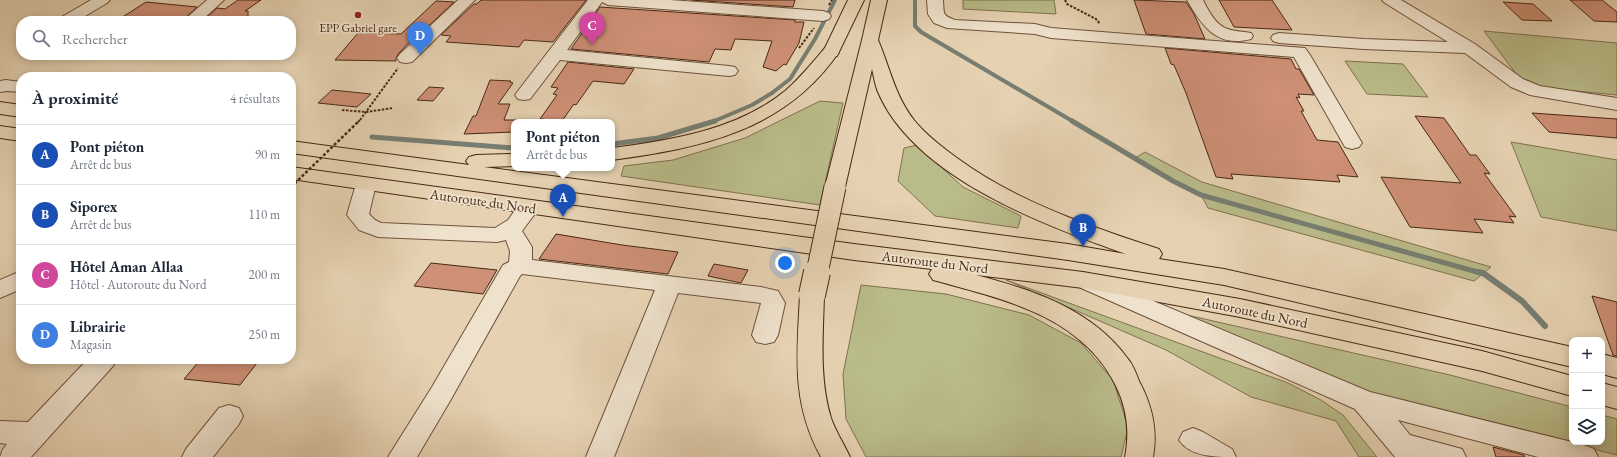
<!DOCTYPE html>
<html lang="fr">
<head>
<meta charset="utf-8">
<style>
	body { margin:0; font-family:"EB Garamond",serif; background:#f2f2f3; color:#1f2937 }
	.controls { position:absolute; right:12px; bottom:12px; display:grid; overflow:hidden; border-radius:8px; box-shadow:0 2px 10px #0003 }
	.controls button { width:36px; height:36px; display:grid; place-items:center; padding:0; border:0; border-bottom:1px solid #e0e1e3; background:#fff; color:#1f2937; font:20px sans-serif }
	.you { position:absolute; left:785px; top:263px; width:14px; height:14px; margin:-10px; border:3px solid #fff; border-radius:50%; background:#1a73e8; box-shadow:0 0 0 6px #1a73e833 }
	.badge { display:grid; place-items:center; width:26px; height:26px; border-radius:50%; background:#7c3aed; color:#fff; font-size:13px; font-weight:700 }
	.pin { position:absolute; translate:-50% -33px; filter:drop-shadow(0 1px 2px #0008) }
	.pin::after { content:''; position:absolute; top:21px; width:14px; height:12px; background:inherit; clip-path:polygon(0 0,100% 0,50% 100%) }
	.popup { position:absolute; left:511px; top:119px; width:104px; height:52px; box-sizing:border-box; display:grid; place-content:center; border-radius:8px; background:#fff; filter:drop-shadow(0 1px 3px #0005); font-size:13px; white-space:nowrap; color:#747a83 }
	.popup b { font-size:15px; color:#1f2937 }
	.popup::after { content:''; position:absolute; left:50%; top:100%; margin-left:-8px; border:8px solid transparent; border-top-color:#fff }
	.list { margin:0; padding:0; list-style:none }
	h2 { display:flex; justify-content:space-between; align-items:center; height:52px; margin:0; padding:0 16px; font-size:17px }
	h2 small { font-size:13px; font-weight:400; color:#747a83 }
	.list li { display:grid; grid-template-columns:26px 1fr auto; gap:12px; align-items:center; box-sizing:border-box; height:60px; padding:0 16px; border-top:1px solid #e0e1e3 }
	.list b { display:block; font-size:15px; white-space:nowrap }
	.list p { margin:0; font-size:13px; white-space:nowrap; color:#747a83 }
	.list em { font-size:13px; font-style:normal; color:#747a83 }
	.icon { flex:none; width:22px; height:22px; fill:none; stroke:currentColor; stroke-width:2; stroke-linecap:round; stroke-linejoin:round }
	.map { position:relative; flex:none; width:1617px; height:457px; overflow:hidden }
	.search { position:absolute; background:#fff; box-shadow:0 2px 10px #0003; left:16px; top:16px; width:280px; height:44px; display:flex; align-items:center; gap:10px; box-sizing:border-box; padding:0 14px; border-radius:16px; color:#747a83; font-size:15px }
	.panel { position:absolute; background:#fff; box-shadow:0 2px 10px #0003; left:16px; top:72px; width:280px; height:292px; border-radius:16px }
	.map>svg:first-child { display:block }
</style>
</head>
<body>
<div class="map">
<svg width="1617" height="457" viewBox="0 0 1617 457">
	<rect width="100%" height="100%" fill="#e6d2b2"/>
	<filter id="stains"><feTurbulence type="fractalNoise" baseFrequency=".005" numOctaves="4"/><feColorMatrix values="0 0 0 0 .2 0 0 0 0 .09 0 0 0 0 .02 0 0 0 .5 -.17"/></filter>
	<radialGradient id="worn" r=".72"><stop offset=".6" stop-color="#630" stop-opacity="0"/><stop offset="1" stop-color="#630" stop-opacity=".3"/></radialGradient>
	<g fill="#b9bb89" stroke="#80724e">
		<polygon points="963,0 1054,0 1056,14 963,9"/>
		<polygon points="1484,31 1617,43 1617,95 1525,86"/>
		<polygon points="1345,61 1403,64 1428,97 1367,94"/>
		<polygon points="820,101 843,103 820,205 621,176 624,166 673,160 745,138"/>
		<polygon points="1511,142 1617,160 1617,231 1541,217"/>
		<polygon points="917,145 963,187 1021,216 1018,228 935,216 898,181 904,148"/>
		<polygon points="1145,152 1202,182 1491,267 1474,281 1208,208 1201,195 1135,158"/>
		<polygon points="1006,280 1288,383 1321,400 1343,415 1377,457 1359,457 1336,421 1251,397 1166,350"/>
		<polygon points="861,285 946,294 1029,315 1081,343 1113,380 1128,427 1121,457 866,457 846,419 843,374"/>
		<polygon points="1152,307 1450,375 1572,407 1572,442 1602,442 1602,415 1617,419 1617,455 1374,394"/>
	</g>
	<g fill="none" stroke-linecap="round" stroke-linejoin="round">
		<g stroke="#777e72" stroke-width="4">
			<polyline points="915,0 915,26 921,32 1074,122"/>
			<polyline points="712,122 752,105 772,93 790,79 815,39 835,0"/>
		</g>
		<g stroke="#777e72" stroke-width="5">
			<polyline points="1072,121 1173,181 1201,195 1481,273"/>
			<polyline points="372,137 514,148"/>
			<polyline points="612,144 658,138 715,121"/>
		</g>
		<polyline stroke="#777e72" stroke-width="6" points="1478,272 1483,273 1522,301 1545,326"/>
	</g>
	<g fill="#ce9076" stroke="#482814">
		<polygon points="238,0 261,0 245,11 248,11 248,21 203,21 217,8 225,9"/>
		<polygon points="481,0 586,0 553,42 524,40 519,47 446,42 451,36 441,35 474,4 477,4"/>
		<polygon points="691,0 795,0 793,7"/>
		<polygon points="1134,0 1186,2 1194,14 1205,39 1146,34"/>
		<polygon points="1219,0 1272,0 1292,30 1234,27"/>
		<polygon points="1570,0 1602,0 1617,12 1617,22 1594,21"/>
		<polygon points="436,1 454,2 420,34 418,33 399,53 396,58 396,61 335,60 358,33 401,34"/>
		<polygon points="146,2 197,7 182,21 156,21 121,18"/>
		<polygon points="1503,2 1533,4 1552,21 1522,20"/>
		<polygon points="600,7 795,20 795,22 804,22 799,43 786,65 784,64 776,71 763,67 772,41 735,39 731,50 715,49 709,62 571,49"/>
		<polygon points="1165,48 1291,59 1296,69 1299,69 1314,95 1298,94 1300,98 1296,97 1304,111 1301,111 1317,140 1338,142 1358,177 1337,175 1340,182 1231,174 1233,179 1216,177 1186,93 1174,65 1171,64"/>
		<polygon points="568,62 634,69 624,84 593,81 576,105 574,104 562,121 540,119 557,95 553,94 558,88 551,87"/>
		<polygon points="490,80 511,81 510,82 513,83 498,104 510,104 504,120 535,120 536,122 514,122 514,132 464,134 473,116 476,116"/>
		<polygon points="429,87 444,88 433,101 417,100"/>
		<polygon points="332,90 371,94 357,107 318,103"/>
		<polygon points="1532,113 1617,119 1617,138 1549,132"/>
		<polygon points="1415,116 1444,118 1470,155 1476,155 1490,174 1484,173 1516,217 1509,216 1514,223 1474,219 1483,233 1410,227 1381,177 1461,183"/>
		<polygon points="556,234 622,245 678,252 668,274 539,259"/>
		<polygon points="431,263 497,270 483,294 414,286"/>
		<polygon points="714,264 748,270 741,283 708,276"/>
		<polygon points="1592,296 1617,302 1617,356 1613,355"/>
		<polygon points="201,359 260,359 240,385 184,379"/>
		<polygon points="1493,447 1524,455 1525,457 1496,457"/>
	</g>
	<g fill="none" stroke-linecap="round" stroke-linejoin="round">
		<defs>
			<g id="minor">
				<polygon points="91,0 110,0 107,3 77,21 58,21 60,18"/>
				<polygon points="207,0 224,0 201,21 183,21"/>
				<polygon points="458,0 475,0 412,62 406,63 400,62 397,58 400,54"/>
				<polygon points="588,0 670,0 823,11 829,13 831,16 829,19 823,21 608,5 602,2 567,50 729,66 735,67 738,71 735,75 729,76 560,60 530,99 524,100 518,99 515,95 518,91"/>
				<path d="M927 0H943C944 14 942 15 955 20L1035 24 1051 28 1305 48 1310 55 1362 143 1359 147 1352 149 1345 147 1294 57 1051 38 1035 34 947 28 934 23 928 14Z"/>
				<path d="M1187 0H1203C1208 10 1216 26 1228 29 1235 32 1243 31 1251 33L1253 36 1251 39C1217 48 1202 26 1187 0Z"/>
				<polygon points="1382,0 1401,0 1475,44 1523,79 1540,86 1617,98 1617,110 1530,95 1511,87 1465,53 1364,49 1279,43 1273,41 1271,38 1273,35 1279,33 1364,39 1448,42 1385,3"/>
				<polygon points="6,80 21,82 21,92 7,91 0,92 0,81"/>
				<polygon points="366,178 373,180 376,184 369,214 375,220 381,223 495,228 508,220 521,202 529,200 537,202 540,207 522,231 532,247 532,260 761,287 778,291 785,303 778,335 774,342 765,344 756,342 752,335 761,303 678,293 614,457 586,457 655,290 522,274 520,276 450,401 417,457 388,457 432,387 503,265 509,262 510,251 506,240 497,242 378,237 359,230 347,215 356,184 359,180"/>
				<polygon points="21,271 21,289 0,298 0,280"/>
				<polygon points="1089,274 1370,392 1584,445 1594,449 1598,457 1538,457 1398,420 1410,435 1462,449 1466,457 1395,457 1355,409 1081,288 1077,282 1081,276"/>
				<polygon points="88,359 117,359 113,366 31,457 0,457 3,449 7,444 0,443 0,421 28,422"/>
				<polygon points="229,405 239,408 243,416 239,424 213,457 182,457 186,449 219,408"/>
				<path d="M1193 428 1203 432 1232 449 1236 457C1215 457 1190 457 1179 440L1183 432Z"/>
			</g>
			<g id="major">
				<polygon points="848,0 864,0 837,56 831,57 825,56 823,52"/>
				<polygon points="871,0 887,0 878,40 876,44 870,45 864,44 862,40"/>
			</g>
			<g id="highway">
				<path d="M870 35 876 36 878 40C890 68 895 96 914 120 926 135 942 147 957 158 1017 202 1089 226 1159 249L1162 254 1159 259 1224 269 1572 347V367L1224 285 1068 260 291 153V141L469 165 466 161 469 157 476 155 514 154V166L484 167 1068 244 1126 254C1045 226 914 177 878 92 875 85 874 77 872 69L845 187 842 191 835 193 828 191 825 187 862 40 864 36Z"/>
				<path d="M831 47 837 48 839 52C785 131 701 148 612 160V148C671 140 737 130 785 91 800 78 812 63 825 48Z"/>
				<polygon points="0,102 21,105 21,117 0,114"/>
				<polygon points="0,126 21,129 21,141 0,138"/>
				<path d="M291 167 854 244 1083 272 1240 299 1482 351 1572 376V396L1482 371 1240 317 1083 288 976 275C1033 290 1092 309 1128 359 1133 365 1136 373 1139 381 1152 405 1158 429 1153 457H1125C1130 432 1127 409 1116 386 1081 315 1002 299 933 280L929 274 932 269 854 260 291 179Z"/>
				<path d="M812 287 820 289 824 295C823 336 819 378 831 418 836 432 844 444 850 457H821C791 403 797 354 800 295L804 289Z"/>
				<polygon points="1602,354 1617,358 1617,378 1602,374"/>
				<polygon points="1602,383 1617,387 1617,409 1602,405"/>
			</g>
		</defs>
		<use href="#minor" stroke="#70523c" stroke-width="2"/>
		<use href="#major" stroke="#482814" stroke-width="2"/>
		<use href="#highway" stroke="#482814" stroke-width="2"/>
		<g stroke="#482814" stroke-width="2" stroke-dasharray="2.5 1.5" stroke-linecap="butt">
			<polyline points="1065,0 1067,4 1096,19 1100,24"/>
			<polyline points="829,5 832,0"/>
			<polyline points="799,48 814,28"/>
			<polyline points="342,110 366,112 393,108"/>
			<polyline points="360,120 398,68"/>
		</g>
		<use href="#minor" fill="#efe2cd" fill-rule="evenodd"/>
		<use href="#major" fill="#e6d2b2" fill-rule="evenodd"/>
		<use href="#highway" fill="#e6d2b2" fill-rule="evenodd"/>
		<defs>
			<polyline id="highway-bridge-far1" points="817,273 835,187"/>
			<polyline id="highway-bridge" points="812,295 817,272"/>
		</defs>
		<use href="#highway-bridge-far1" stroke="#482814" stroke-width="23" stroke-linecap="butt"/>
		<use href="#highway-bridge" stroke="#482814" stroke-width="28" stroke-linecap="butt"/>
		<polyline stroke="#482814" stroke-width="2" stroke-dasharray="2.5 1.5" stroke-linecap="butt" points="358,122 360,120"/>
		<polyline stroke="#482814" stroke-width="2.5" stroke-dasharray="3 2" stroke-linecap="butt" points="291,187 359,121"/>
		<use href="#highway-bridge-far1" stroke="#e6d2b2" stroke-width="21"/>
		<use href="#highway-bridge" stroke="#e6d2b2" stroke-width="26"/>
	</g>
	<circle fill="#8f2418" stroke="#efe2cd" stroke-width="1.5" cx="358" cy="15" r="4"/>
	<g text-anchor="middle" stroke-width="3.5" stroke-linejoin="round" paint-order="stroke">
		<g font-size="12" fill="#482814" stroke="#efe2cd">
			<text x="358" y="32">EPP Gabriel gare</text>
		</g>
		<g font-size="14" fill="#482814" stroke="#efe2cd">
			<text transform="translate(483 201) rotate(8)" y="5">Autoroute du Nord</text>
			<text transform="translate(935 262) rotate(7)" y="5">Autoroute du Nord</text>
			<text transform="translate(1255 312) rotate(12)" y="5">Autoroute du Nord</text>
		</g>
	</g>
	<rect width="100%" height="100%" filter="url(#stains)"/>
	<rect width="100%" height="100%" fill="url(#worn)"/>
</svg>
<div class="controls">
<button>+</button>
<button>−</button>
<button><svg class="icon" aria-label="layers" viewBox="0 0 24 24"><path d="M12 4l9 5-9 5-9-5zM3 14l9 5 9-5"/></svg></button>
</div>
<div class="you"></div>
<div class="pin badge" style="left:563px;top:217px;background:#1a4fb4">A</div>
<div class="popup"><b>Pont piéton</b>Arrêt de bus</div>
<div class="pin badge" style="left:1083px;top:247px;background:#1a4fb4">B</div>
<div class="pin badge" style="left:592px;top:45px;background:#d1479c">C</div>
<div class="pin badge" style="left:420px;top:55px;background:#3f7fe0">D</div>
<div class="search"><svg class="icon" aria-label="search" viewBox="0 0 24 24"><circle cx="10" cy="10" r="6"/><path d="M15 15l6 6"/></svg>Rechercher</div>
<section class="panel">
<h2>À proximité<small>4 résultats</small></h2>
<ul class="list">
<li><span class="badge" style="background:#1a4fb4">A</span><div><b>Pont piéton</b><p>Arrêt de bus</p></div><em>90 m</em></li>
<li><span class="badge" style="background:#1a4fb4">B</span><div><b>Siporex</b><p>Arrêt de bus</p></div><em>110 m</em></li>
<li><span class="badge" style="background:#d1479c">C</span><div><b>Hôtel Aman Allaa</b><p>Hôtel · Autoroute du Nord</p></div><em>200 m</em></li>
<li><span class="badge" style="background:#3f7fe0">D</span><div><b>Librairie</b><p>Magasin</p></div><em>250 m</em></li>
</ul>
</section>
</div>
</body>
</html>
